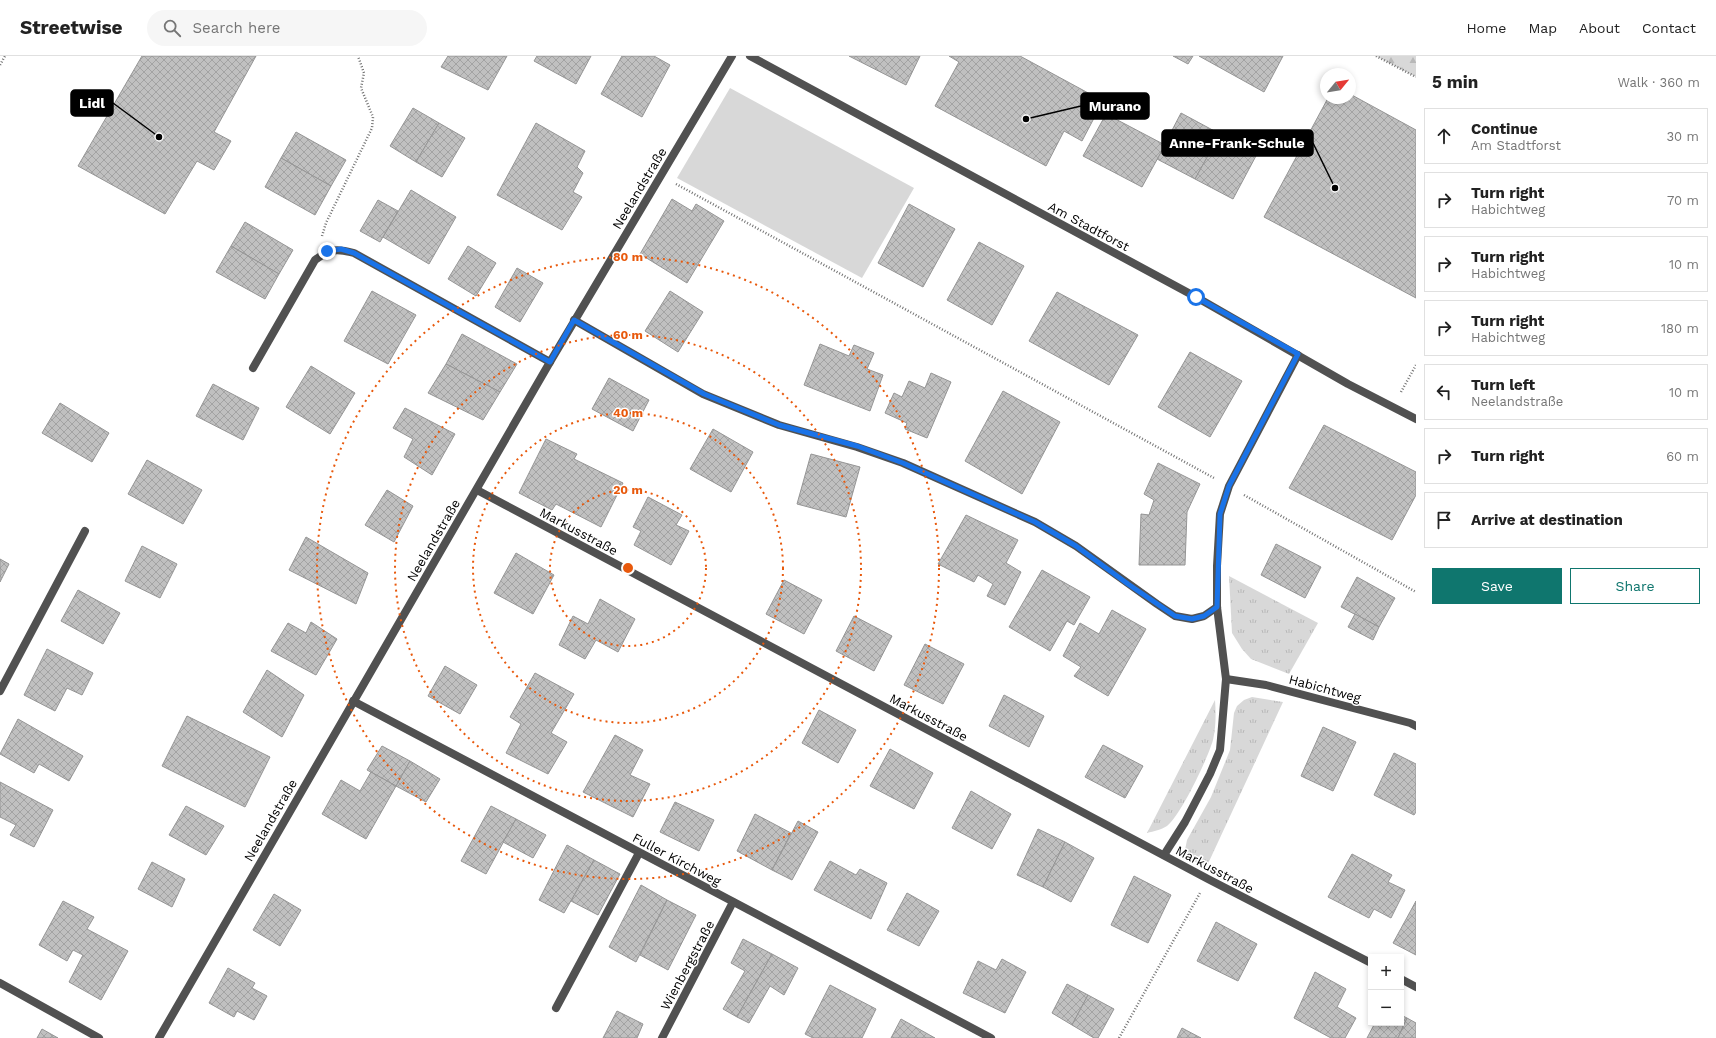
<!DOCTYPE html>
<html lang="en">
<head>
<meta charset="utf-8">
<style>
	body { margin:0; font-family:"Work Sans",sans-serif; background:#f6f6f6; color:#222 }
	.controls { position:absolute; right:12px; bottom:12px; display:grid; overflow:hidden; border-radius:0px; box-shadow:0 2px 6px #0003 }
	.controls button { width:36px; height:36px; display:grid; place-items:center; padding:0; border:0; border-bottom:1px solid #e0e0e0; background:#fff; color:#222; font:20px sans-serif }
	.compass { position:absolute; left:1320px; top:12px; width:36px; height:36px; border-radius:50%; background:#fff; box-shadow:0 2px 6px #0003; rotate:60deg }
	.stop { position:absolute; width:12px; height:12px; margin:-9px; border:3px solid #1a73e8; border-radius:50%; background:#fff }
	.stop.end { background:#1a73e8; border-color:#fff; box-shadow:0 1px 4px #0008 }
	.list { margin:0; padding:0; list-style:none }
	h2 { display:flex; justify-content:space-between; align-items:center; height:52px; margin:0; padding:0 16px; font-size:17px }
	h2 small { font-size:13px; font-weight:400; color:#767676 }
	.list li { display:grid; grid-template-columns:26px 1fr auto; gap:12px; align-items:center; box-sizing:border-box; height:56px; margin:0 8px 8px; padding:0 8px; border:1px solid #e0e0e0; border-radius:0px }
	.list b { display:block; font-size:15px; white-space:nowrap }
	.list p { margin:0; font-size:13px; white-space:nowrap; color:#767676 }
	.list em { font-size:13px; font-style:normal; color:#767676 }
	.actions { display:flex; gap:8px; padding:12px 16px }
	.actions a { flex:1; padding:9px 0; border:1px solid #0f766e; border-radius:0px; text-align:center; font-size:14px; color:#0f766e }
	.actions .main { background:#0f766e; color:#fff }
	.icon { flex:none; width:22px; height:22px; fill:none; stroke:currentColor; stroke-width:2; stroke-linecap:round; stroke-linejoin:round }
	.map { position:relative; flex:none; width:1416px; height:982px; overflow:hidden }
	header { display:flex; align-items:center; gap:24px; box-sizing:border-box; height:56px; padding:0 20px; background:#fff; border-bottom:1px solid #e0e0e0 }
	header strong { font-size:19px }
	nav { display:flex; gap:22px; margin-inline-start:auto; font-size:14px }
	.search { width:280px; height:36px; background:#f6f6f6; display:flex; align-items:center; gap:10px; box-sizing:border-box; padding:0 14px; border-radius:22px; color:#767676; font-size:15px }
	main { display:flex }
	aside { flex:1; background:#fff }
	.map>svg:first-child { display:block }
</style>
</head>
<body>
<header>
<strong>Streetwise</strong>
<div class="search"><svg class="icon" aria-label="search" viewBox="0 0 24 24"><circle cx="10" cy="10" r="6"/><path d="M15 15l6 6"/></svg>Search here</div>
<nav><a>Home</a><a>Map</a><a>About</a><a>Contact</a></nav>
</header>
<main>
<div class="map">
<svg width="1416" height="982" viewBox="0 0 1416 982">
	<defs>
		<pattern id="grass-tufts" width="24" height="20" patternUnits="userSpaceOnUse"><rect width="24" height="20" fill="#d8d8d8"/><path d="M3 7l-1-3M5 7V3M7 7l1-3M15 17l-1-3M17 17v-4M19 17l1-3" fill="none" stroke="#b8b8b8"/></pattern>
		<pattern id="forest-firs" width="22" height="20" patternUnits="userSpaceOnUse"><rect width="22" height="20" fill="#d8d8d8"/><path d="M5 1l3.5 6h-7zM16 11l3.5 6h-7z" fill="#b8b8b8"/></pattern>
		<pattern id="building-cross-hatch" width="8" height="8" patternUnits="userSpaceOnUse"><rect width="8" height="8" fill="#c0c0c0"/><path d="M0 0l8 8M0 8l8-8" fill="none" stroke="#a3a3a3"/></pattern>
	</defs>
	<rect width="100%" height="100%" fill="#fff"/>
	<g fill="url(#grass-tufts)">
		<polygon points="1229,520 1318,567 1289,618 1251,603 1242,593 1232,577"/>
		<polygon points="1252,641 1283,646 1206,812 1190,803 1185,794 1187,784 1211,741 1230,694 1234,657 1237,650 1244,644"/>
		<path d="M1215 644C1216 657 1216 671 1213 684 1208 702 1181 759 1167 770 1161 774 1154 775 1147 777Z"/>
	</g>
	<polygon fill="url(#forest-firs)" points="1376,0 1416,0 1416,21"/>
	<polygon fill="#d8d8d8" points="730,32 914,132 862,222 677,122"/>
	<g fill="url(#building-cross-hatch)" stroke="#959595">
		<polygon points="142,0 256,0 214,76 231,85 214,114 197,105 165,158 78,110"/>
		<polygon points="448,0 507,0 488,34 441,11"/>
		<polygon points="537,0 591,0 576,28 534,5"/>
		<polygon points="622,0 654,0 670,9 642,61 601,38"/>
		<polygon points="849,0 920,0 906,29"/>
		<polygon points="949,0 1020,0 1103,45 1082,85 1064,75 1046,110 935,50 959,6"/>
		<polygon points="1173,0 1193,0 1188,8"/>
		<polygon points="1199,0 1283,0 1264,36"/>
		<polygon points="1350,38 1416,74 1416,242 1264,161 1328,42 1350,42"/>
		<polygon points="413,52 439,67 416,106 390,90"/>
		<polygon points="1181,57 1220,78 1195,123 1157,103"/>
		<polygon points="1106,58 1165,89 1142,131 1083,100"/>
		<polygon points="439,67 465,82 442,121 416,106"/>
		<polygon points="536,67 585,95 577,111 583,117 573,136 582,141 562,174 497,139"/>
		<polygon points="296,76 346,104 331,130 281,102"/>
		<polygon points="1220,78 1257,98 1233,143 1195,123"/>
		<polygon points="281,102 331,130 315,159 265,131"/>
		<polygon points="411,134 456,161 429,208 383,181"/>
		<polygon points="672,143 692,155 696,148 724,165 687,227 640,198"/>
		<polygon points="378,144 398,155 380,186 360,175"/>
		<polygon points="909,148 955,173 923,231 878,207"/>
		<polygon points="245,166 293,194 279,218 231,190"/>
		<polygon points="979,186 1024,210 992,269 947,244"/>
		<polygon points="231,190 279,218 265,243 216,216"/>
		<polygon points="468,190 496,207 476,240 448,223"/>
		<polygon points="517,212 543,227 520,266 495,251"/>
		<polygon points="372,235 416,259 388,308 344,285"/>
		<polygon points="670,235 703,256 678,296 645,275"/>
		<polygon points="1057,236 1138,279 1109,329 1029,285"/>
		<polygon points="462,278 517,308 500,336 446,308"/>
		<polygon points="820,288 849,300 854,289 874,297 867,313 883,319 870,355 804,329"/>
		<polygon points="1190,296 1242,325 1210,381 1158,351"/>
		<polygon points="446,308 500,336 483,364 428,337"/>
		<polygon points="311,310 355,337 330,378 286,351"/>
		<polygon points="931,317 951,326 927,382 905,373 907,367 885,357 894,337 902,341 909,325 925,332"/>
		<polygon points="609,322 649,344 633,375 592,353"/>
		<polygon points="213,328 259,352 243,384 196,360"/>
		<polygon points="1003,335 1060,366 1022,438 965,405"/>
		<polygon points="60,347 109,377 92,406 42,377"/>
		<polygon points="405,352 455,378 432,419 404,401 413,383 393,372"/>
		<polygon points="1324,369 1416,416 1416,439 1392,484 1289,432"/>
		<polygon points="713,373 753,396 731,436 690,413"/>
		<polygon points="546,383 577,398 574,403 623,427 601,471 556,448 552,454 519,437"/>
		<polygon points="811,398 860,411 846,461 797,448"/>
		<polygon points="147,404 202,434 183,468 128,438"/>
		<polygon points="1158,407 1200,428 1187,456 1185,509 1139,509 1141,458 1149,459 1154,444 1144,438"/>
		<polygon points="387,434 413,450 394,486 365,469"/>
		<polygon points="648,441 682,459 676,469 689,475 671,509 634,489 641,475 633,471"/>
		<polygon points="966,459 1018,484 1006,507 1021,516 1005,549 987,540 993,528 978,519 974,526 938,508"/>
		<polygon points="306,481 368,517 356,548 289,514"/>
		<polygon points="1276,488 1321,511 1305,542 1261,519"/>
		<polygon points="142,490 177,508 160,542 125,525"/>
		<polygon points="516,497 554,519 533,558 494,537"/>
		<polygon points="0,503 9,508 0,526"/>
		<polygon points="1042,514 1090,541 1074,569 1067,565 1050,595 1009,571"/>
		<polygon points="1357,521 1395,542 1379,571 1341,551"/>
		<polygon points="784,524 822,544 804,578 766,558"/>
		<polygon points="78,534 120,557 103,588 61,565"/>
		<polygon points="600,543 635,563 618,596 596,584 585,603 559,589 573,560 588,568"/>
		<polygon points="1112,554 1146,573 1108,640 1074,620 1081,611 1063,600 1080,567 1099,578"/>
		<polygon points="1355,558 1379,571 1373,584 1348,571"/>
		<polygon points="854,560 892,580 874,615 836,595"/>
		<polygon points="311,566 337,583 316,619 271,595 288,567 306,577"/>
		<polygon points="925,588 964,608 943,648 904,629"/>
		<polygon points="47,593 93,617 82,639 67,632 55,655 24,639"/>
		<polygon points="445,610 477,629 460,658 428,640"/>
		<polygon points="267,614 304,639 282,681 243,656"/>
		<polygon points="535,617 574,638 551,677 567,686 548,718 506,697 521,668 510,661"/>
		<polygon points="1004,639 1044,660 1029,691 989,670"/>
		<polygon points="819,654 856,674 838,707 802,687"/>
		<polygon points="187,660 270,701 245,751 162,710"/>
		<polygon points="18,663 83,700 69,725 39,708 34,717 0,698"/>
		<polygon points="1323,671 1356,686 1333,735 1301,720"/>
		<polygon points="615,679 643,694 630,719 650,728 633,761 583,736"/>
		<polygon points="1103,689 1143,710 1125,742 1085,721"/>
		<polygon points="382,690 410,705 396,730 367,714"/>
		<polygon points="890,693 933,717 914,753 870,730"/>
		<polygon points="1394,697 1416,708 1416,756 1414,759 1374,739"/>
		<polygon points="410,705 440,723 426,746 396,730"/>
		<polygon points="371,716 396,730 366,783 322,758 341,724 360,735"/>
		<polygon points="0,726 53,754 34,791 10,779 16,769 0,761"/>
		<polygon points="971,735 1011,758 992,793 952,772"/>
		<polygon points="675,746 714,764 699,795 660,776"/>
		<polygon points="186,750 224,770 206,799 169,779"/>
		<polygon points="491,750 516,763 486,818 461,805"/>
		<polygon points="755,758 791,777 772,814 737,795"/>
		<polygon points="516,763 546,779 533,802 503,786"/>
		<polygon points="798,765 818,776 792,824 772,814"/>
		<polygon points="1038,773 1065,786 1043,831 1017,819"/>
		<polygon points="1065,786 1094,802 1071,846 1043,831"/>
		<polygon points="567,789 594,804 564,857 539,844"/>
		<polygon points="1352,798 1392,819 1388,826 1405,834 1391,862 1374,853 1369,862 1328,841"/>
		<polygon points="594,804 620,818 598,859 571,845"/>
		<polygon points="830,805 856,819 860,813 887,827 871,863 814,834"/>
		<polygon points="152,806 185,823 172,851 138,833"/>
		<polygon points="1134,820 1171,839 1148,887 1111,869"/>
		<polygon points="641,829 667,844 636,906 609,891"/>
		<polygon points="907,837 939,855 919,890 887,874"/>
		<polygon points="274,838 301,854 280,890 253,874"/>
		<polygon points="667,844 696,859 668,914 640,899"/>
		<polygon points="63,845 94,861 87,873 128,895 101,944 69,926 83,899 73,894 67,905 39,889"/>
		<polygon points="1416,845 1416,899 1393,887"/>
		<polygon points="1216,866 1257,888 1238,925 1197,905"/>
		<polygon points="743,883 772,898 737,961 723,953 745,915 731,907"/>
		<polygon points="772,898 798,912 784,939 770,930 749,967 737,961"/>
		<polygon points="1002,903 1026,916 1005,957 963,937 978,905 996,914"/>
		<polygon points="228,912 255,927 252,932 267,940 254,964 237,955 234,961 209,947"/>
		<polygon points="1315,916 1346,933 1337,951 1356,962 1345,982 1331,982 1294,962"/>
		<polygon points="1067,928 1088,939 1072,969 1052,957"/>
		<polygon points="830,929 876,953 862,982 813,982 805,978"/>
		<polygon points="1088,939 1114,953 1098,982 1094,982 1072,969"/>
		<polygon points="617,955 643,968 637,982 603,982"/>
		<polygon points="1401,959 1407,962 1398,982 1367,982 1375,967 1401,967"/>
		<polygon points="1407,962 1416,967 1416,982 1398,982"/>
		<polygon points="901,963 935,982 891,982"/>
		<polygon points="1182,972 1201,982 1177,982"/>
		<polygon points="42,973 58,982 37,982"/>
	</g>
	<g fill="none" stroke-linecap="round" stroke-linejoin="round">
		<g stroke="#737373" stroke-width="2.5" stroke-dasharray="1 2" stroke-linecap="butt">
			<polyline points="1376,0 1416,21"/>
			<polyline points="0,9 5,0"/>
			<polyline points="676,128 1214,422"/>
			<polyline points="322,180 326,167 372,72 373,61 361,32 364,17 358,0"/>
			<polyline points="1401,336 1416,309"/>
			<polyline points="1244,439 1416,536"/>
			<polyline points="1119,982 1200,837"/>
		</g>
		<polyline stroke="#515151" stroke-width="8" points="556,952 639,797"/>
		<g stroke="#515151" stroke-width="8">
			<polyline points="750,0 1196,241 1348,328 1416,363"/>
			<polyline points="574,264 703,338 779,369 857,391 903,407 1035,466 1076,490 1157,548 1175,560 1192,563 1204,560 1217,551"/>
			<path d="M253 312 315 204C330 193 336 192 354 197L550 306"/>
			<polyline points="477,434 1208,823 1371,907"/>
			<polyline points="1226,623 1266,629 1410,667 1416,670"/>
			<polyline points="0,635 85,475"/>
			<polyline points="353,645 991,982"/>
			<polyline points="1164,799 1185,766 1210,718 1220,694 1226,623 1217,551 1217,510 1220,458 1229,430 1298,299"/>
			<polyline points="1401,923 1416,931"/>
			<polyline points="0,927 99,982"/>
			<polyline points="159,982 550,306 732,0"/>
			<polyline points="662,982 733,846"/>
		</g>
	</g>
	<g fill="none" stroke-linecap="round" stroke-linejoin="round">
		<polyline stroke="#1a73e8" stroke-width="5" points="327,195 341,193 354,197 550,306 574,264 704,338 779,369 857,390 903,407 1035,466 1076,490 1128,528 1175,560 1192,563 1204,560 1217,551 1220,458 1229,430 1298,298 1196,241"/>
	</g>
	<g fill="none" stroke="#e8590c" stroke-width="2" stroke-dasharray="2 4">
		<circle cx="628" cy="512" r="78"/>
		<circle cx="628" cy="512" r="155"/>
		<circle cx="628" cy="512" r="233"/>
		<circle cx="628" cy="512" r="311"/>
	</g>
	<g text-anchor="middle" stroke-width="3" stroke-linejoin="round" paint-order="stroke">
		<g font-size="13" fill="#000" stroke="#fff">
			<text transform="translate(639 132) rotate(-59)" y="5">Neelandstraße</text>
			<text transform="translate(1089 170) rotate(28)" y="5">Am Stadtforst</text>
			<text transform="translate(579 475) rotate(28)" y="5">Markusstraße</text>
			<text transform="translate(433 484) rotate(-60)" y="5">Neelandstraße</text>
			<text transform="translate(1325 632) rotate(15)" y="5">Habichtweg</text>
			<text transform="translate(929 661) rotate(28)" y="5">Markusstraße</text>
			<text transform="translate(270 764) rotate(-60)" y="5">Neelandstraße</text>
			<text transform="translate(677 803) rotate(28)" y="5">Fuller Kirchweg</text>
			<text transform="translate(1215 813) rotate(28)" y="5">Markusstraße</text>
			<text transform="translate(687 909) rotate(-62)" y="5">Wienbergstraße</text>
		</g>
	</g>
	<circle cx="628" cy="512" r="6" fill="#e8590c" stroke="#fff" stroke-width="2"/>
	<g font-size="12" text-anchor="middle" font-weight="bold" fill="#e8590c" stroke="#fff" stroke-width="3" stroke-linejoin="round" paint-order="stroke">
		<text x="628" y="205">80 m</text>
		<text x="628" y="283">60 m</text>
		<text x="628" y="361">40 m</text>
		<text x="628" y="438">20 m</text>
	</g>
	<path fill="none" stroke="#000" stroke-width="1.5" d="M159 81L113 47M1026 63L1081 50M1335 132L1313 87"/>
	<g fill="#000" stroke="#fff" stroke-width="1.5">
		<circle cx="159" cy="81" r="4"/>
		<circle cx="1026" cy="63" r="4"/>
		<circle cx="1335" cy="132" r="4"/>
	</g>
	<g fill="#000" stroke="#000" stroke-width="1.5">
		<rect x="71" y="34" width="42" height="26" rx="4"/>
		<rect x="1081" y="37" width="68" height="26" rx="4"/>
		<rect x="1162" y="74" width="151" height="26" rx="4"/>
	</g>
	<g font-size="14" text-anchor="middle" font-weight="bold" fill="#fff">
		<text x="92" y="52">Lidl</text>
		<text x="1115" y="55">Murano</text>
		<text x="1237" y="92">Anne-Frank-Schule</text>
	</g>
</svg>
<div class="controls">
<button>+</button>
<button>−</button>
</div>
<svg class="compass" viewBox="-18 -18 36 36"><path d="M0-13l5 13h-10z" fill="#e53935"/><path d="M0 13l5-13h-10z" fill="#767676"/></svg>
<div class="stop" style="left:1196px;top:241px"></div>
<div class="stop end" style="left:327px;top:195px"></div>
</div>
<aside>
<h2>5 min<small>Walk · 360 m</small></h2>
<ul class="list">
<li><svg class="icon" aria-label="ahead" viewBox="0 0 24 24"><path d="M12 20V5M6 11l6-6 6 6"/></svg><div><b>Continue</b><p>Am Stadtforst</p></div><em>30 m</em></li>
<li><svg class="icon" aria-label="right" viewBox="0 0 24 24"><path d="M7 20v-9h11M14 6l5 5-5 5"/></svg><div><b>Turn right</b><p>Habichtweg</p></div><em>70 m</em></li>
<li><svg class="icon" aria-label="right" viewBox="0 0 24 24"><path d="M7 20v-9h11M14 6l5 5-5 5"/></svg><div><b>Turn right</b><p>Habichtweg</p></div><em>10 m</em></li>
<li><svg class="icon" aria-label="right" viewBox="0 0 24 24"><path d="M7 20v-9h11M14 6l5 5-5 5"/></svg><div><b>Turn right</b><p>Habichtweg</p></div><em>180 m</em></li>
<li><svg class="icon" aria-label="left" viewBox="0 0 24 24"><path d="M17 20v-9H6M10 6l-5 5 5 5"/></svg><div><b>Turn left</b><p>Neelandstraße</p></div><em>10 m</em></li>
<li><svg class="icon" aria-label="right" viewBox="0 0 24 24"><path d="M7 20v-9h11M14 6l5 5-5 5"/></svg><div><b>Turn right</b></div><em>60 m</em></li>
<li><svg class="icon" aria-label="arrive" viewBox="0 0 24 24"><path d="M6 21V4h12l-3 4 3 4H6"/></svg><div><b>Arrive at destination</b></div></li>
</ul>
<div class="actions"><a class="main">Save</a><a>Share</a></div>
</aside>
</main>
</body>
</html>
